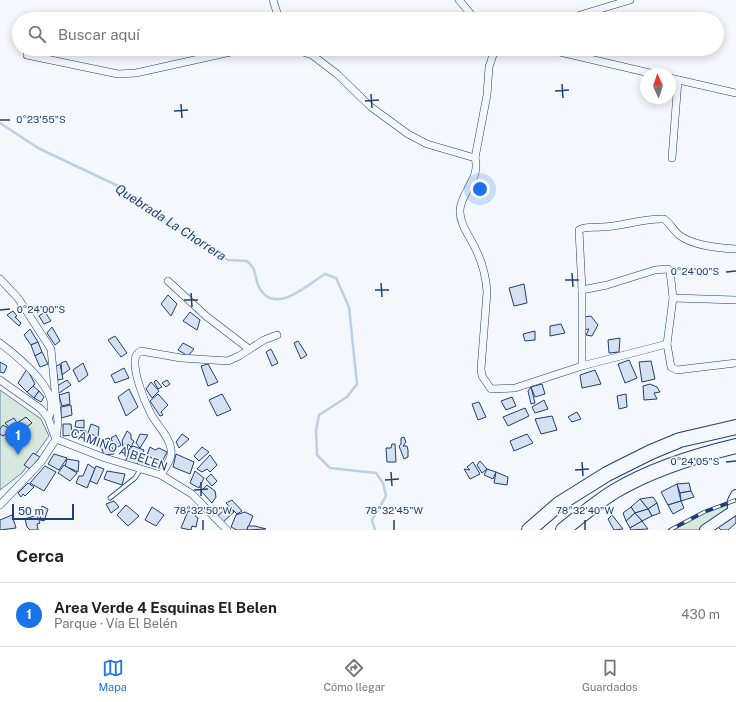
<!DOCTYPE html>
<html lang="es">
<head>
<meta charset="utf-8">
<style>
	body { margin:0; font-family:"Public Sans",sans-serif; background:#f6f6f6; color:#222 }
	.compass { position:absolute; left:640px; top:68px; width:36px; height:36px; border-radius:50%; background:#fff; box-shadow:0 2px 10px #0003; rotate:357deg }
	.scale { position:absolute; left:12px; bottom:10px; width:62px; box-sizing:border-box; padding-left:4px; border:2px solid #1d3f73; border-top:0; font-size:11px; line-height:14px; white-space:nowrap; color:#1d3f73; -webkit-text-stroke:3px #f4f7fb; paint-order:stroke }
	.you { position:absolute; left:480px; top:189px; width:14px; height:14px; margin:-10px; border:3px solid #fff; border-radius:50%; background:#1a73e8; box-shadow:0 0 0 6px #1a73e833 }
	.badge { display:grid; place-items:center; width:26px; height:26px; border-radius:50%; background:#1a73e8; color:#fff; font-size:13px; font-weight:700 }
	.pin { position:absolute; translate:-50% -33px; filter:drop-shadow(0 1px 2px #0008) }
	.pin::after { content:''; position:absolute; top:21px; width:14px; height:12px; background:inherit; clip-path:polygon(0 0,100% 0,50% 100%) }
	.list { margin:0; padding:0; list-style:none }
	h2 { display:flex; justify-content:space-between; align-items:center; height:52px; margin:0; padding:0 16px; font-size:17px }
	h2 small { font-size:13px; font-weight:400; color:#767676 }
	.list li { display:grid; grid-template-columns:26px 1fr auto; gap:12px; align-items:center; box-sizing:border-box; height:64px; padding:0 16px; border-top:1px solid #e0e0e0 }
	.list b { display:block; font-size:15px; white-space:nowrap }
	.list p { margin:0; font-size:13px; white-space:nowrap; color:#767676 }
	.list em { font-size:13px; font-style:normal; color:#767676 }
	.icon { flex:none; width:22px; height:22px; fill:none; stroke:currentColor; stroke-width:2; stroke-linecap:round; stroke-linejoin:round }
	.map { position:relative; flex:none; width:736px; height:530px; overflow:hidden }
	.search { position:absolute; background:#fff; box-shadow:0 2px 10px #0003; left:12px; right:12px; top:12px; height:44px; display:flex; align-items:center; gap:10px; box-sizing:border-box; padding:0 14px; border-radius:22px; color:#767676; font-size:15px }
	.sheet { height:116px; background:#fff }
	nav { display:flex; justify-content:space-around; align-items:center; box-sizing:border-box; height:56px; border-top:1px solid #e0e0e0; background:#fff; font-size:11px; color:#767676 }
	nav a { display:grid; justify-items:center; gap:2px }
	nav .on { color:#1a73e8 }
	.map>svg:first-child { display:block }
</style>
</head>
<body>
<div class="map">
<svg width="736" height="530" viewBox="0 0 736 530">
	<rect width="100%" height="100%" fill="#f4f7fb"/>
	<g fill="#d7e8df" stroke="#687fa3">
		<polygon points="0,390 41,419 49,436 22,473 0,490"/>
		<polygon points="728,503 727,509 698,530 672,530 704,513"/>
	</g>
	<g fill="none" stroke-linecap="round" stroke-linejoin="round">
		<path stroke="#bed0e5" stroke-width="2.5" d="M0 123 38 148 118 186 169 223 228 260 247 261C257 270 254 274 258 285 273 318 307 285 325 274L336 278 349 307 357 384 347 397 319 415 316 431 317 455 330 468 376 473 383 483 386 496 372 520 375 530"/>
	</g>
	<g fill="#d5e0f0" stroke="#1d3f73">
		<polygon points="524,284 527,303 514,306 509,288"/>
		<polygon points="168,295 177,304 171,316 161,304"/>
		<polygon points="13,311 17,316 15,317 21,323 19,326 7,315"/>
		<polygon points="45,312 51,321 44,324 39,316"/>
		<polygon points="190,312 200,320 197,330 183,321"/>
		<polygon points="591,316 598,325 592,336 586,335 589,329 582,330 584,317"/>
		<polygon points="561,324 565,333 550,336 550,326"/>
		<polygon points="52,327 60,341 55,345 47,333"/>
		<polygon points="30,329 38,342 31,345 24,335"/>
		<polygon points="535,331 535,340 525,341 523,334"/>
		<polygon points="115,336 127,353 121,357 108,340"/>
		<polygon points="620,338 619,352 609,353 608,340"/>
		<polygon points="298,341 307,355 301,359 294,343"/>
		<polygon points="38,342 42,352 35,356 31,345"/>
		<polygon points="183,343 194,349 188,356 178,350"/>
		<polygon points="271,349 278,363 272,366 266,352"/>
		<polygon points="42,352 48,364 40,367 35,356"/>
		<polygon points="629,360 637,378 625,383 618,364"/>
		<polygon points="66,361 70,369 62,375 61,363"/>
		<polygon points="651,361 655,379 642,382 639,362"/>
		<polygon points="0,362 7,366 4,373 0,372"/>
		<polygon points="83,363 88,375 79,382 73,370"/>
		<polygon points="60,364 63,379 58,380 55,367"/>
		<polygon points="208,364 218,382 208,386 201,366"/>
		<polygon points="124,368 129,378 115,383 111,375"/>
		<polygon points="27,369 35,384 27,392 18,383"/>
		<polygon points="595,370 601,384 582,388 580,375"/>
		<polygon points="67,380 71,385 59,393 57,386"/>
		<polygon points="156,380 162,387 158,389 154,382"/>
		<polygon points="167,380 170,384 166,387 162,383"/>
		<polygon points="151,382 159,391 152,398 146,389"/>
		<polygon points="542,384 545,394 535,397 531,387"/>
		<polygon points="650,384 657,387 660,392 654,393 657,399 644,400 643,386"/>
		<polygon points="33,386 39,391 34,398 27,392"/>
		<polygon points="531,387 535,403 531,404 528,391"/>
		<polygon points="129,389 138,407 126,416 118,397"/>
		<polygon points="39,391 44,397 41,402 34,398"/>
		<polygon points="69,392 70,404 62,406 59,395"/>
		<polygon points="158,394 168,405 161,412 163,415 160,416 150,401"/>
		<polygon points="222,394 231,410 217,416 209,400"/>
		<polygon points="626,394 627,407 619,409 617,396"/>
		<polygon points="512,397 516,406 506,410 501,401"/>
		<polygon points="544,400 548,409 535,413 532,407"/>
		<polygon points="479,402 486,417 478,420 472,404"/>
		<polygon points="71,405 72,415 61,418 61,407"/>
		<polygon points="525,408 529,416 508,426 503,417"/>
		<polygon points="577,412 581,419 572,422 568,417"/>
		<polygon points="552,416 557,430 541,434 535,419"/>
		<polygon points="26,417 32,423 22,430 17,423"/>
		<polygon points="14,418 28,440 24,444 5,423"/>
		<polygon points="84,420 84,428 75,427 76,421"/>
		<polygon points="63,424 71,424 72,435 63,436"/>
		<polygon points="91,424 99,427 98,437 91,434 91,437 88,433"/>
		<polygon points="3,425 11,430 3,436 0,434 0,429"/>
		<polygon points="77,430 86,431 85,441 75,435"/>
		<polygon points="127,431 131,434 131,439 134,441 131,447 128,444 127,450 124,451 122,441"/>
		<polygon points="140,434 148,435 140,448 136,443"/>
		<polygon points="182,434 189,439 179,448 176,442"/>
		<polygon points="527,434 533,443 514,451 510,441"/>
		<polygon points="116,435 121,445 115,449 111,438"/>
		<polygon points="404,437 406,442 403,446 407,446 408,450 408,457 404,459 399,446 401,444 401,438"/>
		<polygon points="109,438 114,454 104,455 99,441"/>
		<polygon points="392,444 395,444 396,462 387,462 386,448 391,448"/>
		<polygon points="133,446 144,450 136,467 125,462 128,455 129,449"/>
		<polygon points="150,447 155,450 159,448 167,452 161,464 147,455"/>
		<polygon points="202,447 209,452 199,461 194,456"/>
		<polygon points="33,453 40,457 30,469 24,465"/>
		<polygon points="54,454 67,458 59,470 48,464"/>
		<polygon points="176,454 194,462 190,474 173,467"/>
		<polygon points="210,455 217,465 210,472 207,469 202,472 197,469"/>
		<polygon points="67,459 79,461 78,472 65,466"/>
		<polygon points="480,461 487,469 482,473 477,465"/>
		<polygon points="473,462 480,474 470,479 464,469 470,470 467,467"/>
		<polygon points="88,464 95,469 87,488 76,483 79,476 83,476"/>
		<polygon points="64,465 77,473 70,481 58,473"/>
		<polygon points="45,466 56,472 44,491 30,483"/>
		<polygon points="96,466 104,469 97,484 90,481"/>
		<polygon points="487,469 496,472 493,479 484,475"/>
		<polygon points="107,471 125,474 122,485 104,479"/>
		<polygon points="195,471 204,478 199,488 190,483"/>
		<polygon points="496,472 508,477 507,485 494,483"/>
		<polygon points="211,474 217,481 212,486 206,479"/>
		<polygon points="28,483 34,487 25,496 23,494 21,497 18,493"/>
		<polygon points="689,483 691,491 680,493 677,484"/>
		<polygon points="677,484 681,501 668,505 661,492"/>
		<polygon points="207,485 215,491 216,497 212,503 201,491"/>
		<polygon points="691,491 694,497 681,501 680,493"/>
		<polygon points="653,497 657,503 648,509 640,499"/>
		<polygon points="640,499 648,509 635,513 631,507"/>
		<polygon points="232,500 242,511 237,514 226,503"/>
		<polygon points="114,501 119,507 111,513 106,504"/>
		<polygon points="681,501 684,508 673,514 668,505"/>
		<polygon points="657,503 660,513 652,516 648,509"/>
		<polygon points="126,505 139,516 128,526 117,515"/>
		<polygon points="42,506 48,509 44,521 40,520"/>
		<polygon points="229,506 234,512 222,523 216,517"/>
		<polygon points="152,507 164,515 156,526 145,520"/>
		<polygon points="631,507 635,513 626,521 623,513"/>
		<polygon points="648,509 652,516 642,521 635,513"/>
		<polygon points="188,511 195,512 195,516 198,518 196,527 192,526 191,530 181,528"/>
		<polygon points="245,512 253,516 247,530 237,530 231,527 236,515"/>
		<polygon points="635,513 642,521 630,528 626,521"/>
		<polygon points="12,515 16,528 0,530 0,520"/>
		<polygon points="37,515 40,523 37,524 38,530 30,530 27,527 25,519"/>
		<polygon points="612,515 623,529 614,530 608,519"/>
		<polygon points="736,515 736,523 728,530 721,530 716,525"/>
		<polygon points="642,521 648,529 631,530 630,528"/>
		<polygon points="248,526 255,526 266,529 247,530"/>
	</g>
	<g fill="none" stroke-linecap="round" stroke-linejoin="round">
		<defs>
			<polyline id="lane" points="110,498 135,478 140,470"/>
			<g id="street">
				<polyline points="273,0 279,19"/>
				<polyline points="459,0 475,19"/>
				<polyline points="567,19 630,0"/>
				<path d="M294 49 312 55 337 74 371 107 408 134 427 144 475 158C481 178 461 192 460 210 459 224 471 238 476 250 483 264 486 277 487 292L481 369 482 376 491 389 515 388 582 366 667 344"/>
				<polyline points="547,49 654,74"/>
				<polyline points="27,55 118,74 136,73 244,49"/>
				<polyline points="670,78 736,93"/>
				<polyline points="475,158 487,95 489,67 495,49"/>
				<polyline points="672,158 678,80"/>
				<polyline points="0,279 18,298 51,349 58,422 56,439 41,462 0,505"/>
				<polyline points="168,281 206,316 249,349"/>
				<polyline points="582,290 607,285 655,270 668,269 670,271 673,298 667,344 671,367 677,370 736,363"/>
				<polyline points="673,298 736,300"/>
				<path d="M0 343C17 356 65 393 48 418"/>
				<path d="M582 366V290L579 230C586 226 593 228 601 227 622 227 642 218 664 219 670 223 673 230 679 235 693 246 719 248 736 249"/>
				<polyline points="0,380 41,409 48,418 55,437"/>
				<polyline points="56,439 105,458 161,475 192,494 227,530"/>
				<path d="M161 475C165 468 173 458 171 449 169 435 156 425 150 412 144 400 134 374 135 361 135 356 137 353 141 351L181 358 228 361 239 356 264 340 277 335"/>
			</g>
			<g id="secondary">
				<polyline points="733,509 733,501 736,495"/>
				<polyline points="705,530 736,509"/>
			</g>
			<g id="highway">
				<polyline points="529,530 559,504 607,474 651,452 680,440 736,427"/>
				<path d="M563 530C579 517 597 502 615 491 652 469 694 456 736 446"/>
			</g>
		</defs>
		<use href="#lane" stroke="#1d3f73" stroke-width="5"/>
		<use href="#street" stroke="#1d3f73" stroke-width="8"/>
		<use href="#secondary" stroke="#1d3f73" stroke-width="12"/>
		<use href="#highway" stroke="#1d3f73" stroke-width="16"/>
		<use href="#lane" stroke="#f4f7fb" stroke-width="3.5"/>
		<use href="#street" stroke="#f4f7fb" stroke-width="7"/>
		<use href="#secondary" stroke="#f4f7fb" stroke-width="10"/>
		<use href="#highway" stroke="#f4f7fb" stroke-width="14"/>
		<defs>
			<polyline id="rail" points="670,530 704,512 736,500"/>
		</defs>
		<use href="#rail" stroke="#1d3f73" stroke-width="4"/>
		<use href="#rail" stroke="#f4f7fb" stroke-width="2.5" stroke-dasharray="8" stroke-linecap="butt"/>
	</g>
	<path fill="none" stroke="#1d3f73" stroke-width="1.5" d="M562 84 563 98M555 91 569 90M371 94 372 108M365 101 379 100M181 104 182 118M174 111 188 110M0 120H10M726 272 736 271M572 273 573 287M565 280H579M381 283 382 297M375 290H389M191 293 192 307M184 300H198M0 310 10 309M582 462 583 476M726 462 736 461M575 470 589 469M391 472 392 486M385 480 399 479M201 482V496M194 490 208 489M203 520V530M394 520V530M585 520V530"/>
	<g text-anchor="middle" stroke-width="3" stroke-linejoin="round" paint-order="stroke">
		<g font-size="12" fill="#1d3f73" stroke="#f4f7fb">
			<text transform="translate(119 450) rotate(20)" y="4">CAMINO A BELEN</text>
		</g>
		<g font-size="13" font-style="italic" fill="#1d3f73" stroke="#f4f7fb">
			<text transform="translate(171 222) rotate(33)" y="5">Quebrada La Chorrera</text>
		</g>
	</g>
	<g font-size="10" text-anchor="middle" fill="#1d3f73" stroke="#f4f7fb" stroke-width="3" stroke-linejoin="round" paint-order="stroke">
		<text x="41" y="123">0°23'55"S</text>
		<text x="695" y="275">0°24'00"S</text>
		<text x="41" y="313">0°24'00"S</text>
		<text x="695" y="465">0°24'05"S</text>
		<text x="203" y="514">78°32'50"W</text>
		<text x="394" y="514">78°32'45"W</text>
		<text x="585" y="514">78°32'40"W</text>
	</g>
</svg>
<svg class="compass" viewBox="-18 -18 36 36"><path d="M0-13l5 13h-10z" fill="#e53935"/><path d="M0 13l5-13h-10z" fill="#767676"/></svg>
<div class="scale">50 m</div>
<div class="you"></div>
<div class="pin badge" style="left:18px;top:455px">1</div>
<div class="search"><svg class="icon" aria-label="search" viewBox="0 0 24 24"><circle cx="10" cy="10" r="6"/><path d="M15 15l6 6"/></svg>Buscar aquí</div>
</div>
<section class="sheet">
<h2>Cerca<small></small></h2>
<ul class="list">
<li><span class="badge">1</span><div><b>Area Verde 4 Esquinas El Belen</b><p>Parque · Vía El Belén</p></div><em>430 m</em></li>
</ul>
</section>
<nav>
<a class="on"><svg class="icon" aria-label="map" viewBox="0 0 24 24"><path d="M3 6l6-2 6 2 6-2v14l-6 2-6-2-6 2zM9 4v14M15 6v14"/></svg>Mapa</a>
<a><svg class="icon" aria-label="directions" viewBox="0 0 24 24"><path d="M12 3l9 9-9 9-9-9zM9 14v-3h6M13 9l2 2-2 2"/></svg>Cómo llegar</a>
<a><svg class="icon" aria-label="saved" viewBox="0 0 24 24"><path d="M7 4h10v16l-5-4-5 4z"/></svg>Guardados</a>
</nav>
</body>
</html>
